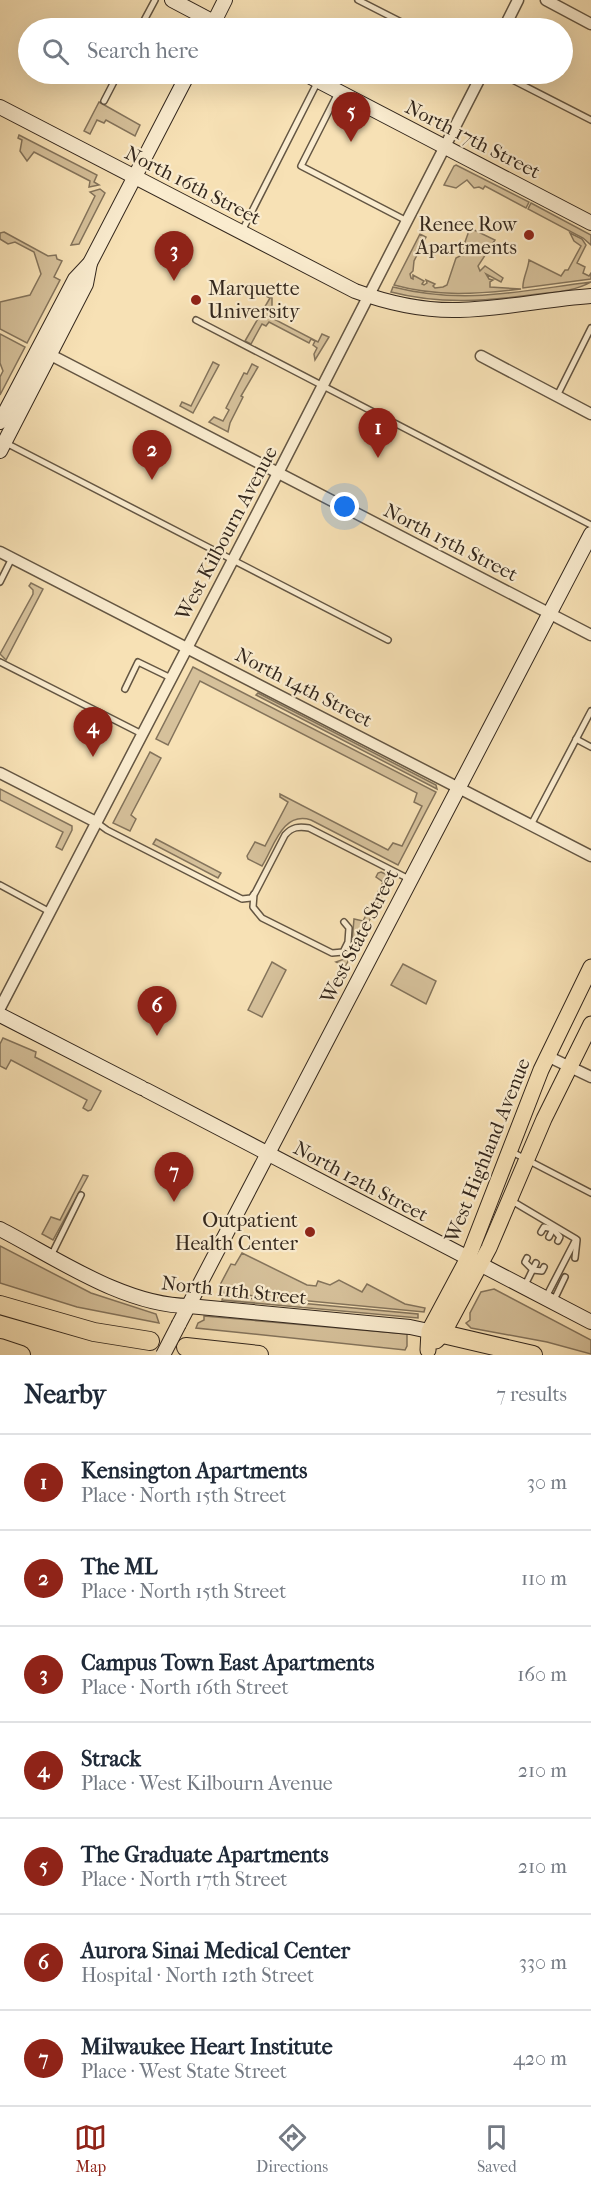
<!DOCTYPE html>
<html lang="en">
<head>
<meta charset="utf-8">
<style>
	body { margin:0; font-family:"IM FELL French Canon",serif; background:#f6f6f7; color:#1f2937 }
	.you { position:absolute; left:345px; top:507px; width:21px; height:21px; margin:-15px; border:4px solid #fff; border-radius:50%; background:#1a73e8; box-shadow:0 0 0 9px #1a73e833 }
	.badge { display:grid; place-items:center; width:39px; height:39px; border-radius:50%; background:#8f2418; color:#fff; font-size:20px; font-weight:700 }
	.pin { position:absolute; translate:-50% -50px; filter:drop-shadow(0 2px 3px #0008) }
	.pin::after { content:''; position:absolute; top:32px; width:21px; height:18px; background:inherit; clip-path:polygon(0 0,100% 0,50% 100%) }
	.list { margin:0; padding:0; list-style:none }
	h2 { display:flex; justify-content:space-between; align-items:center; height:78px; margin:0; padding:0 24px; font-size:26px }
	h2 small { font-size:20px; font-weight:400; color:#747a83 }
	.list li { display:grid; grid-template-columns:39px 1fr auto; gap:18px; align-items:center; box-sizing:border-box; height:96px; padding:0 24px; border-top:2px solid #e0e1e3 }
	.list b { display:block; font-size:22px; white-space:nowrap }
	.list p { margin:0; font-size:20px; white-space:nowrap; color:#747a83 }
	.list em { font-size:20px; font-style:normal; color:#747a83 }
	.icon { flex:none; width:33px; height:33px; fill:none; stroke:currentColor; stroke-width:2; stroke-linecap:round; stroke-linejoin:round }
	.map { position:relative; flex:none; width:591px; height:1355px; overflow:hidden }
	.search { position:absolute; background:#fff; box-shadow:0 6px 24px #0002; left:18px; right:18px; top:18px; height:66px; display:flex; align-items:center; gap:15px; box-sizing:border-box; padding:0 21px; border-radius:33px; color:#747a83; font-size:22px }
	.sheet { height:750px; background:#fff }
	nav { display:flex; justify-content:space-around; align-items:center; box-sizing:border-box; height:84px; border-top:2px solid #e0e1e3; background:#fff; font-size:16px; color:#747a83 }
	nav a { display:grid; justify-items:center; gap:3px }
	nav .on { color:#8f2418 }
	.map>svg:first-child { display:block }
</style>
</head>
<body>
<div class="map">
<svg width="591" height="1355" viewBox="0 0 591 1355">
	<rect width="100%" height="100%" fill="#f7e1b5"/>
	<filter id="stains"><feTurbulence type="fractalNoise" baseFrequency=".00333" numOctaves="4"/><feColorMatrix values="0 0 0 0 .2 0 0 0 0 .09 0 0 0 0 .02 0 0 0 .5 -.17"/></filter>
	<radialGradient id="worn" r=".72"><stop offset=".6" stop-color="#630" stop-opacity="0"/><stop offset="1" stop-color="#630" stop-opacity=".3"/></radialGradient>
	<g fill="#d6c19b" stroke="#84745c" stroke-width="1.5">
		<polygon points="99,102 140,125 135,136 106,120 104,123 97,120 90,134 84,131"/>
		<polygon points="19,135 97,175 94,182 99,185 89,187 90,181 34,152 27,161 20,151 22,140 18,138"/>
		<polygon points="456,165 529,202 526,208 485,186 483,189 479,187 474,188 467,180 456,188 444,185 454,166"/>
		<polygon points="100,189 105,193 79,244 71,245 95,196 90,192"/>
		<polygon points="531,203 591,235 591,245 583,238 528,209"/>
		<path d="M470 228 495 240 478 266 480 271 485 266 503 278 501 282 486 274 489 279 493 280 490 282V287L521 289C478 294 437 297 394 285L420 234 426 237 414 261 413 271 410 274 411 278 413 279V275L424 281 422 284 424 285 427 283 426 280 435 284 433 286 435 288 443 287 447 285 456 258 460 256Z"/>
		<polygon points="4,232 48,256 56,255 57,259 62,261 54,277 60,280 27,343 0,329 0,302 30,295 41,274 34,252 15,242 8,244 0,239 0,233"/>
		<path d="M570 233 582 239 586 245 577 263 585 267 583 273 589 276 591 273V279L523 288C522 280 528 270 529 260L561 276 565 270H568L581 246 574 241Z"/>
		<path d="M591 282C576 291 556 292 538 294 487 301 441 305 391 292L393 287C465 305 519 291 591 282Z"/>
		<polygon points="262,292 272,298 272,308 268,316 318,342 322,334 329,337 315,360 314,354 317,348 313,345 315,341 311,339 309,343 269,322 266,326 262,324 251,344 245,341 270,298 262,294"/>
		<polygon points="0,334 25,347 0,395 0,377 3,371 0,363"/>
		<polygon points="213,362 219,365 193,413 180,406 182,402 191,406"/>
		<polygon points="252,364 258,367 241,396 243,397 230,423 228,432 209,422 214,417 223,421 229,410 226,408 244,373 247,374"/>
		<polygon points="31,583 43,589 6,660 0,654 33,594 33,590 29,586"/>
		<path d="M193 667 436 792 398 865 311 820C282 811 274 847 262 866L248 859 247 856 255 842 265 846 288 802 280 797V794L388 850 393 843 402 846 422 806 414 802 417 793 200 681 168 745 156 739Z"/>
		<polygon points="258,693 436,785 437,789 256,695"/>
		<polygon points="150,752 161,758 131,815 136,819 130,831 113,823"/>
		<polygon points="0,789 72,826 72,830 62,850 56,847 63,832 0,800"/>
		<polygon points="156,839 221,873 218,878 153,844"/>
		<path d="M381 872 392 877 345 967 336 962C346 959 352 955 355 944L352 942 354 919 363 921 383 882 376 877 378 873Z"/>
		<polygon points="272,962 286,970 262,1017 248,1010"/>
		<polygon points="403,964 436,981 426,1004 391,985"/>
		<polygon points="3,1038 36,1052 35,1057 101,1091 91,1110 88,1111 83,1108 87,1100 11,1060 6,1069 0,1066 0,1044"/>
		<polygon points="83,1175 88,1176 53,1240 42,1234 51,1217 60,1220"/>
		<polygon points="0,1246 91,1293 156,1314 159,1323 77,1307 0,1283"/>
		<polygon points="242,1253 307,1285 316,1286 318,1281 330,1285 339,1280 362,1292 367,1284 405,1304 425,1308 424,1312 224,1293 220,1285 231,1264 235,1265"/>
		<polygon points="494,1289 591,1340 591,1354 547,1342 471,1328 466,1323 470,1320 470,1313 481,1292"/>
		<polygon points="223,1296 418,1314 418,1318 222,1300"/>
		<polygon points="204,1316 407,1334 407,1346 405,1350 196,1328 198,1323 204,1320"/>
	</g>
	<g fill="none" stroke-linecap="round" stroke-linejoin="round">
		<defs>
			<g id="lane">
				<polyline points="358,0 413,28"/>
				<polyline points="140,28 155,0"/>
				<polyline points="501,74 591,120"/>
				<polyline points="338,93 301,166 407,221"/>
				<polyline points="104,101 118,74"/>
				<polyline points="242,231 318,81"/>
				<polyline points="196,320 591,525"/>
				<polyline points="557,396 591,328"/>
				<polyline points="6,443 388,640"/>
				<polyline points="0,582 12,558"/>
				<polyline points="0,662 142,734"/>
				<polyline points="125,689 138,662 171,678"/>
				<polyline points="576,739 591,747"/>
				<path d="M96 822 107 830 242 899 251 898 255 893 285 835C292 827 299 826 309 828L409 879"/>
				<polyline points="531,825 591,711"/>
				<polyline points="0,885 50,912"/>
				<polyline points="254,894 253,907 262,918 332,953 343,952 348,942 349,928 344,922"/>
				<polyline points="512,1152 591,1193"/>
				<polyline points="512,1201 576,1239 546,1297"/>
				<polyline points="541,1232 544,1227 553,1229 560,1237 558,1241"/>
				<polyline points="549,1237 554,1227"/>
				<polyline points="51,1256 81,1195"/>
				<polyline points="527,1258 525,1262 533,1270 542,1271 544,1267"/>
				<polyline points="575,1258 577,1240"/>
				<polyline points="525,1285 536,1263"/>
				<polyline points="554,1300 565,1277"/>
			</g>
			<g id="street">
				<polyline points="546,0 591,24"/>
				<polyline points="504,28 518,0"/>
				<polyline points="45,352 591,635"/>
				<polyline points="481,356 591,414"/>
				<polyline points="0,552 591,856"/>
				<polyline points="0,773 96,822"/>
				<polyline points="0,1008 278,473 482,74"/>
				<polyline points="547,1056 591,1077"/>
			</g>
			<g id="secondary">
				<polyline points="172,0 225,28"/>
				<polyline points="211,28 225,0"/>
				<polyline points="305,74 591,223"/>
				<path d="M0 107 355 291C388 303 424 311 459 310 503 309 547 299 591 296"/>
				<polyline points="0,422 75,279 90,263 188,74"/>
				<polyline points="0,451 86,284 90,263"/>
				<polyline points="0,1015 142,1088"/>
				<polyline points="146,1090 591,1322"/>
				<path d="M0 1229C56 1258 125 1306 189 1306L410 1327 438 1333"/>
				<polyline points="179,1324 591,534"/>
			</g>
			<g id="primary">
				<polyline points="436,1341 443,1334 489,1248 544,1119 591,1024"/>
				<polyline points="428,1350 429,1331 468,1258 541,1070 591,967"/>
			</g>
			<g id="highway">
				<polyline points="0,1305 94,1332 150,1341"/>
				<polyline points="443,1334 533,1355"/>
				<polyline points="186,1347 259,1355"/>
				<polyline points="0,1348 21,1355"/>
			</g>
		</defs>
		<use href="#lane" stroke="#645643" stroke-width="8"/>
		<use href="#street" stroke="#645643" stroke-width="13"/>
		<use href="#secondary" stroke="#33271d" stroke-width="16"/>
		<use href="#primary" stroke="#33271d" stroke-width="17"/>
		<use href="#highway" stroke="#33271d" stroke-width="20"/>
		<use href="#lane" stroke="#faeccf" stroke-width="5"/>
		<use href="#street" stroke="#faeccf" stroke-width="10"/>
		<use href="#secondary" stroke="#faeccf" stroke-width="14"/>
		<use href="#primary" stroke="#f7e1b5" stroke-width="15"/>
		<use href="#highway" stroke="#f7e1b5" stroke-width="18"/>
		<defs>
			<polyline id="secondary-bridge" points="163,1355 179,1324"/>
		</defs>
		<use href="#secondary-bridge" stroke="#33271d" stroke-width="16" stroke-linecap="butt"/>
		<use href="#secondary-bridge" stroke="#faeccf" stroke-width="14"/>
	</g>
	<g fill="#8f2418" stroke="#faeccf" stroke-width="2">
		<circle cx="529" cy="235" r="6"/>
		<circle cx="196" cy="300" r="6"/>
		<circle cx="310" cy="1232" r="6"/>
	</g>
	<g text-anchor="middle" stroke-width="4.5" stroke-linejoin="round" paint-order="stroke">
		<g font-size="20" fill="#33271d" stroke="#faeccf">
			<text transform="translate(473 139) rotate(27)" y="7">North 17th Street</text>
			<text transform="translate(193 185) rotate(27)" y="7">North 16th Street</text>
			<text transform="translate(226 533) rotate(-62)" y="7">West Kilbourn Avenue</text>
			<text transform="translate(451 542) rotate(27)" y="7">North 15th Street</text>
			<text transform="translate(304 687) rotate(27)" y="7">North 14th Street</text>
			<text transform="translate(359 936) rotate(-63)" y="7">West State Street</text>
			<text transform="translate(487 1150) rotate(-68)" y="7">West Highland Avenue</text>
			<text transform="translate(361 1181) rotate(28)" y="7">North 12th Street</text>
			<text transform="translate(234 1290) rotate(6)" y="7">North 11th Street</text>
		</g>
		<g font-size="20" fill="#33271d" stroke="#faeccf" text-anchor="end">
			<text x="517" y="231">Renee Row<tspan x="517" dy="23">Apartments</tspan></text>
			<text x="208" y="295" text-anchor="start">Marquette<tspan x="208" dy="23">University</tspan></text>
			<text x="298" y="1227">Outpatient<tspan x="298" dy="23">Health Center</tspan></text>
		</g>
	</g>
	<rect width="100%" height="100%" filter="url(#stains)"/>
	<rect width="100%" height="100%" fill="url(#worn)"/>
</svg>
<div class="you"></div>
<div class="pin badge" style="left:378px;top:458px">1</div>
<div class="pin badge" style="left:152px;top:480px">2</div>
<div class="pin badge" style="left:174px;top:281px">3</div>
<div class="pin badge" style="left:93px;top:757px">4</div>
<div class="pin badge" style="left:351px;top:142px">5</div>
<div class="pin badge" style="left:157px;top:1036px">6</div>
<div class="pin badge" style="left:174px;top:1202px">7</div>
<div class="search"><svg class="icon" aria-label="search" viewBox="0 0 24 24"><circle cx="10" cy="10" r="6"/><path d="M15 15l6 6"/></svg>Search here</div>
</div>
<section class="sheet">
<h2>Nearby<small>7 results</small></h2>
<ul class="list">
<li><span class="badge">1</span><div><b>Kensington Apartments</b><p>Place · North 15th Street</p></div><em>30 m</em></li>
<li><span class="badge">2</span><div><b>The ML</b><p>Place · North 15th Street</p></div><em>110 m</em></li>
<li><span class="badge">3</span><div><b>Campus Town East Apartments</b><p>Place · North 16th Street</p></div><em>160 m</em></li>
<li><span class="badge">4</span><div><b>Strack</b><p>Place · West Kilbourn Avenue</p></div><em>210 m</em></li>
<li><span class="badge">5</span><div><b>The Graduate Apartments</b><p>Place · North 17th Street</p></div><em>210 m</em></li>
<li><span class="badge">6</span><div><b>Aurora Sinai Medical Center</b><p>Hospital · North 12th Street</p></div><em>330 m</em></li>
<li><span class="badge">7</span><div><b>Milwaukee Heart Institute</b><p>Place · West State Street</p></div><em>420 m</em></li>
</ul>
</section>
<nav>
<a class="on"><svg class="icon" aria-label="map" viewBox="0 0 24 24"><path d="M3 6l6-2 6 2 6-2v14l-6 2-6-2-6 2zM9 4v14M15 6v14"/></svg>Map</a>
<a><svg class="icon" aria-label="directions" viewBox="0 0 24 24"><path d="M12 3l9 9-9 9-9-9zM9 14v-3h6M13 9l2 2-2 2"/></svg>Directions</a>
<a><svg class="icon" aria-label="saved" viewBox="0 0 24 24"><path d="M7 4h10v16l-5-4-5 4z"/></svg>Saved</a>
</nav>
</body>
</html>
